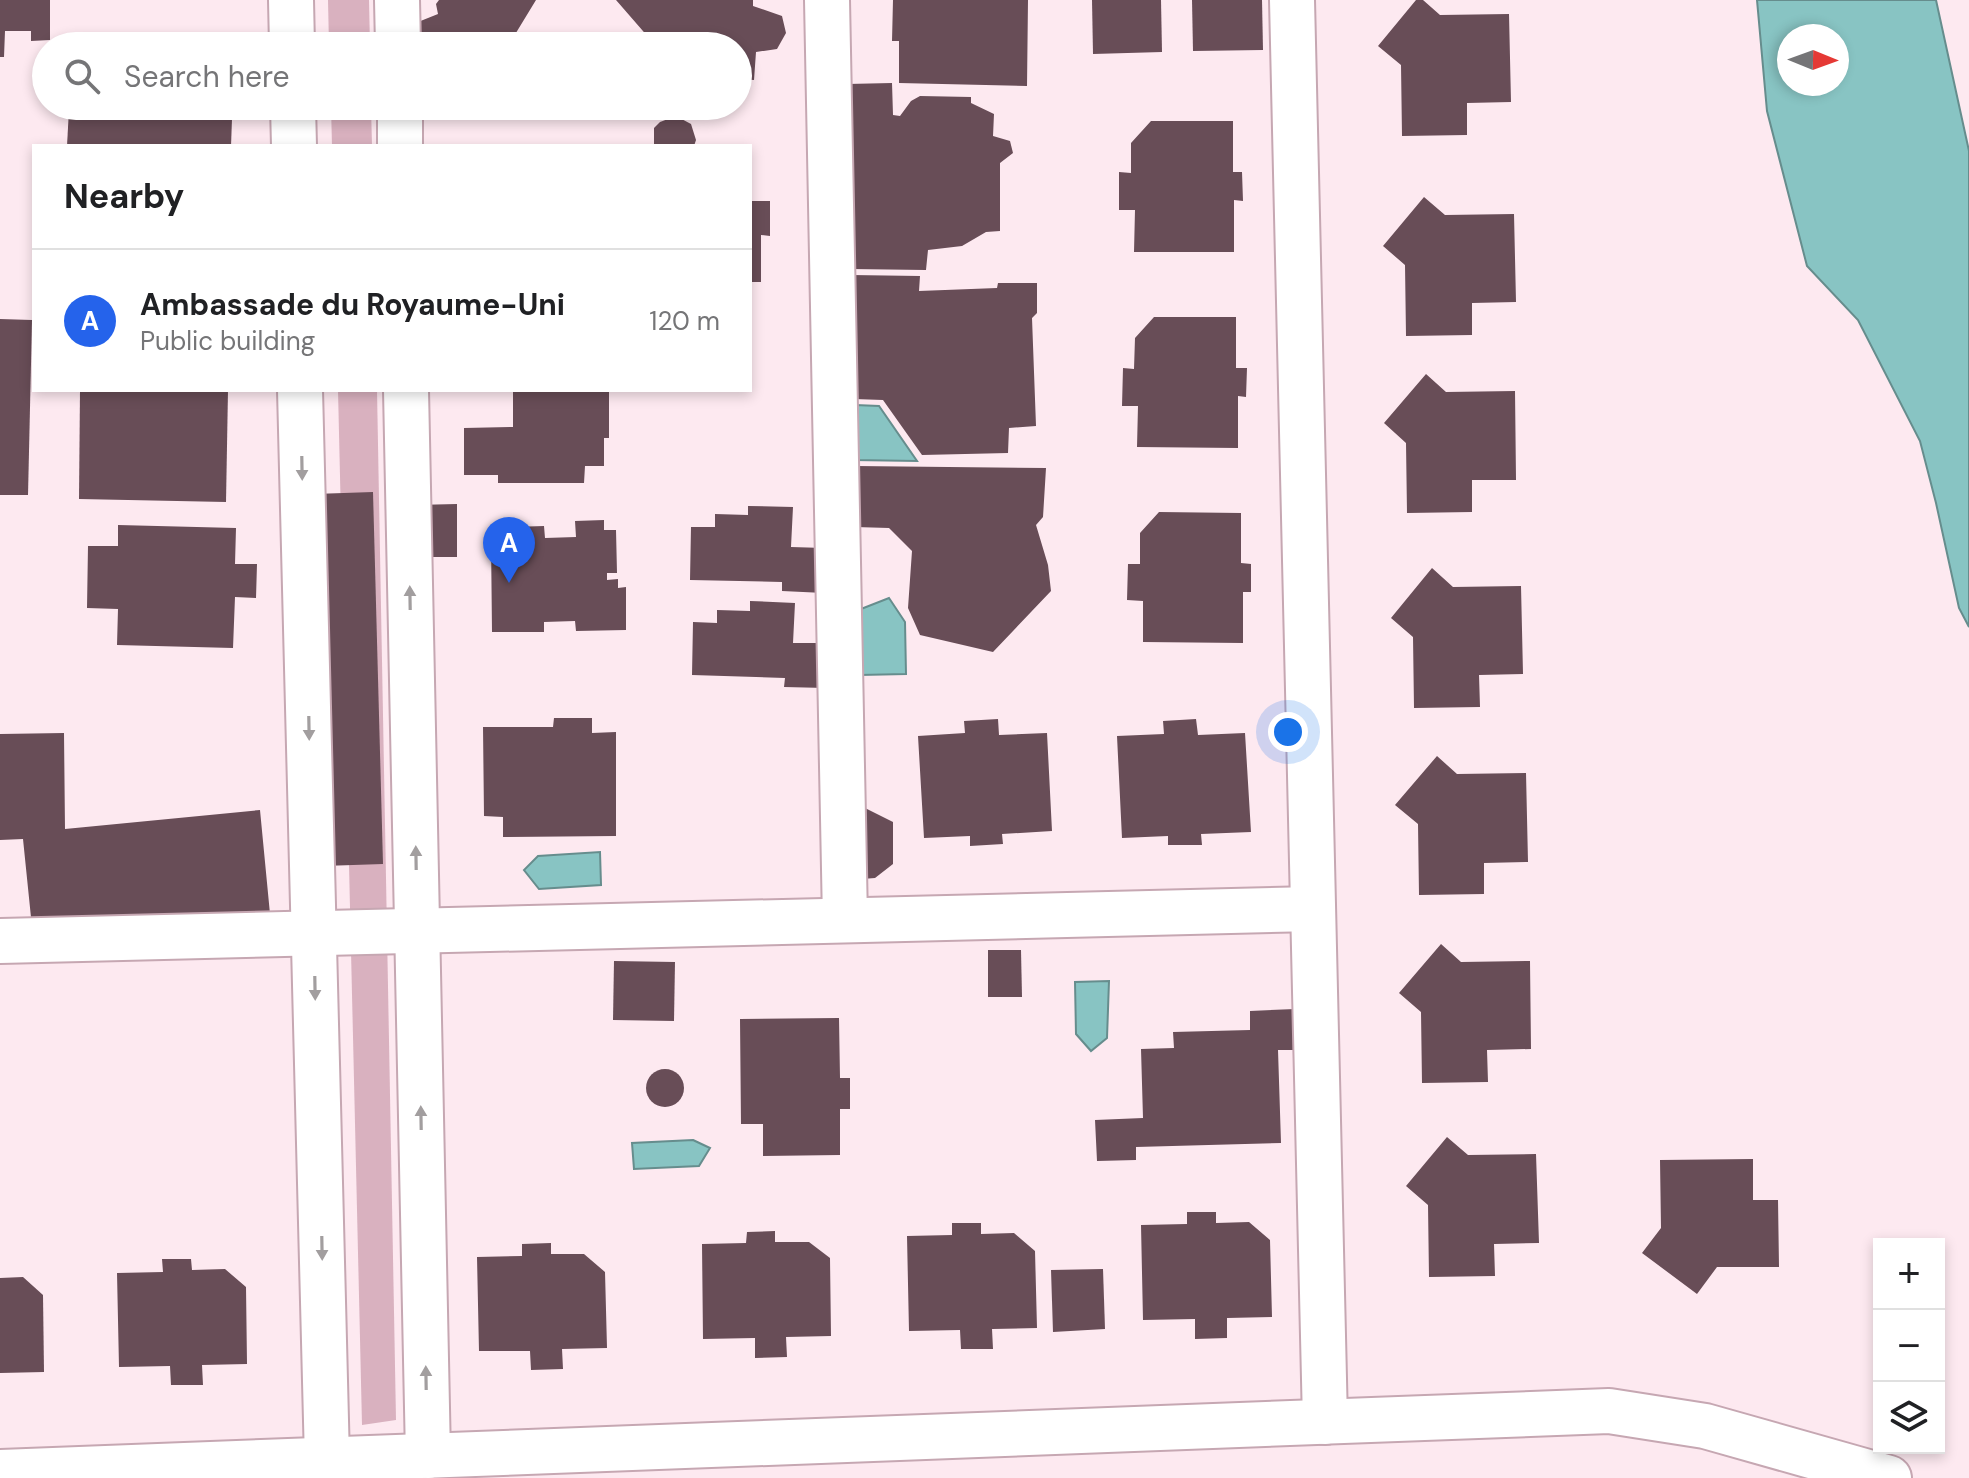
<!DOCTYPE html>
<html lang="en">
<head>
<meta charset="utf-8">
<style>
	body { margin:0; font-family:"DM Sans",sans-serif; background:#f6f6f6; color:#202124 }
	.controls { position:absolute; right:24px; bottom:24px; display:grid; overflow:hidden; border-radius:0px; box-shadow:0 4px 12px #0003 }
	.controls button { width:72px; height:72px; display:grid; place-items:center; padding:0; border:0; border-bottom:2px solid #e0e0e0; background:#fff; color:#202124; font:40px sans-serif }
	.compass { position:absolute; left:1777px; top:24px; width:72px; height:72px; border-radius:50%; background:#fff; box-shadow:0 4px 12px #0003; rotate:91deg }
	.you { position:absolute; left:1288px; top:732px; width:28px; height:28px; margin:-20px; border:6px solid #fff; border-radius:50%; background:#1a73e8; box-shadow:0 0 0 12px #1a73e833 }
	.badge { display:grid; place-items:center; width:52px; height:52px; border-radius:50%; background:#2563eb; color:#fff; font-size:26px; font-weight:700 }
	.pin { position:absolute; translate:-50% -66px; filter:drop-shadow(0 2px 4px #0008) }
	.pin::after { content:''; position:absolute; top:42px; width:28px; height:24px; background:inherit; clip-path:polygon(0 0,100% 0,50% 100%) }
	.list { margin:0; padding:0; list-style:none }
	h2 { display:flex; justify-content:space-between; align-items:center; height:104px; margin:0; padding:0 32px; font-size:34px }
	h2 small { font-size:26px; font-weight:400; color:#757577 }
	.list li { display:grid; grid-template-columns:52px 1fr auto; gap:24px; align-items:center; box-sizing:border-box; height:144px; padding:0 32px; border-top:2px solid #e0e0e0 }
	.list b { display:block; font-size:30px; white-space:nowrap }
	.list p { margin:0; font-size:26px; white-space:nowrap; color:#757577 }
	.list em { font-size:26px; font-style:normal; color:#757577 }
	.icon { flex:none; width:44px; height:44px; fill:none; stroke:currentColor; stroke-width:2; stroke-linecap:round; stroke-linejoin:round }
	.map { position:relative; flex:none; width:1969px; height:1478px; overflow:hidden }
	.search { position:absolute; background:#fff; box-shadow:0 4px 12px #0003; left:32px; top:32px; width:720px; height:88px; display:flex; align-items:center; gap:20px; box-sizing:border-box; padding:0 28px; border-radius:44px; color:#757577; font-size:30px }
	.panel { position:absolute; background:#fff; box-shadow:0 4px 12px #0003; left:32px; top:144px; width:720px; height:248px; border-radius:0px }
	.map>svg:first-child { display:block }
</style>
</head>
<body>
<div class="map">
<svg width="1969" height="1478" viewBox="0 0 1969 1478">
	<rect width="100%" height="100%" fill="#fde9f0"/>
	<g fill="#d9b1bf">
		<polygon points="328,0 369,0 370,46 329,46"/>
		<polygon points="331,106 371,106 372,146 332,146"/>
		<polygon points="338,390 377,390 396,1420 362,1425"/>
	</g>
	<g fill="#88c4c3" stroke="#668d8d" stroke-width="2" fill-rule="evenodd">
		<path d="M1757 0H1936L1969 151V627L1959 608 1936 503 1920 441 1858 320 1807 266 1767 111ZM1837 36V84H1789V36Z"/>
		<polygon points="855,405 879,406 917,461 854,460"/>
		<polygon points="889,598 905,622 906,674 860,675 861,609"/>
		<polygon points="600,852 601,885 539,889 524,870 538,856"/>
		<polygon points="1109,981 1107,1038 1091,1051 1076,1034 1075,982"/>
		<polygon points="693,1140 710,1148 699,1166 634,1169 632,1143"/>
	</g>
	<g fill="#684d57">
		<polygon points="0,0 50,0 50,40 31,41 31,31 5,31 4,57 0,57"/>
		<polygon points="439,0 536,0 508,46 414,46 413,24 438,14 436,4"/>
		<polygon points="616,0 753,0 753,6 782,16 786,33 777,49 756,52 754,80 738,79 738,46 698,46 699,39 656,46"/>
		<polygon points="893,0 1028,0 1027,86 899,83 899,41 892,41"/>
		<polygon points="1092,0 1161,0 1162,52 1093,54"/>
		<polygon points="1192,0 1262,0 1263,50 1193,51"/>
		<polygon points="1416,0 1423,0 1440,15 1509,14 1511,102 1467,103 1467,135 1402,136 1401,65 1378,46"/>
		<polygon points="892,83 893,115 900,116 911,101 920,96 971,97 971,103 994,114 993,136 1010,141 1013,153 1000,163 1000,231 986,232 962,246 928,250 926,270 851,269 847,84"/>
		<polygon points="69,109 232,119 231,146 67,146"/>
		<polygon points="676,116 691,124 696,140 694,146 654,146 654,128 660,122"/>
		<polygon points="1151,121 1233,121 1233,172 1242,172 1243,201 1234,200 1234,252 1134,252 1135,210 1119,210 1119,172 1131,173 1131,143"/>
		<polygon points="1424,197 1445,215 1514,214 1516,302 1472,303 1472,335 1406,336 1405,265 1383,246"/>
		<polygon points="750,201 770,201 770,236 761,235 761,282 750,282"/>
		<polygon points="851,275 920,276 919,291 997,288 998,283 1037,283 1037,313 1032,318 1036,426 1009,428 1008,453 922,455 883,400 854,399"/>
		<polygon points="1154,317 1236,317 1236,368 1247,368 1246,397 1238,396 1238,448 1137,447 1138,406 1122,406 1123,368 1134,369 1135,338"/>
		<polygon points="0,319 32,320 28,495 0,495"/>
		<polygon points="1426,374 1446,392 1515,391 1516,480 1472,480 1472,512 1407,513 1406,443 1384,423"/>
		<polygon points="80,390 228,390 226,502 79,499"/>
		<polygon points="513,390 609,390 609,438 604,438 604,466 585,466 584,483 498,483 498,475 464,475 464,428 513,427"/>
		<polygon points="855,466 1046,468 1043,517 1036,525 1048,565 1051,591 993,652 920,635 908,608 912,551 889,528 855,527"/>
		<polygon points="373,492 383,864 323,866 314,494"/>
		<polygon points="457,504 457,557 416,557 415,505"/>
		<polygon points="748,506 793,507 791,547 824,548 824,593 782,591 782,582 690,580 691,527 715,527 715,514 748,515"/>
		<polygon points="1159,512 1241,513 1241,563 1251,564 1251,592 1243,592 1243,643 1143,642 1143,601 1127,600 1128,564 1140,564 1140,533"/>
		<polygon points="604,520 604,530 616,530 617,573 607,573 607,580 618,579 618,588 626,587 626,630 576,631 575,621 544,622 544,632 492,632 491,539 513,539 512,527 544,526 545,538 576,537 575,521"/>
		<polygon points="118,525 236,528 235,564 257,564 256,598 235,597 233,648 117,645 118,609 87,608 88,546 118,546"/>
		<polygon points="1432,568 1453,587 1521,586 1523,674 1479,675 1480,707 1414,708 1413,637 1391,618"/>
		<polygon points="750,601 795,603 793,643 827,643 826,688 784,687 785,678 692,675 693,622 717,623 717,610 750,611"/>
		<polygon points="554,718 592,718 592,733 616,732 616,836 503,837 503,817 484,816 483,727 553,727"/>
		<polygon points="998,719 999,735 1047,733 1052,831 1002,834 1003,844 970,846 970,836 924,838 918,736 965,733 964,721"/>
		<polygon points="1196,719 1198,735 1245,733 1251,832 1201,834 1202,845 1168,845 1168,836 1122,838 1117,736 1164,734 1163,721"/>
		<polygon points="64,733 65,829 260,810 270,914 33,937 23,839 0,840 0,734"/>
		<polygon points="1437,756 1457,774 1526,773 1528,862 1484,863 1484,894 1419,895 1418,824 1395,805"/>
		<polygon points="863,807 893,822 893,864 875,878 862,879"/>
		<polygon points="1441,944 1461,962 1530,961 1531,1049 1487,1050 1488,1082 1422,1083 1421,1012 1399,993"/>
		<polygon points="988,950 1021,950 1022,997 988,997"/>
		<polygon points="614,961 675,962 674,1021 613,1020"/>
		<polygon points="1295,1009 1295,1050 1278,1050 1281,1143 1136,1147 1136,1160 1097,1161 1095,1120 1143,1118 1141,1049 1174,1048 1173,1032 1250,1030 1250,1011"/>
		<polygon points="839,1018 840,1078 850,1078 850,1109 840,1109 840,1155 763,1156 763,1124 741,1124 740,1019"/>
		<circle cx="665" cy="1088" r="19"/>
		<polygon points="1447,1137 1468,1155 1536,1154 1539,1243 1494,1244 1495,1276 1429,1277 1428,1205 1406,1186"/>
		<polygon points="1753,1159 1753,1200 1778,1200 1779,1267 1717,1267 1697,1294 1642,1253 1661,1228 1660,1160"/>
		<polygon points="1187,1212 1216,1212 1216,1223 1249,1222 1270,1240 1272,1317 1227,1318 1227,1338 1195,1339 1195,1319 1143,1320 1141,1225 1187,1224"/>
		<polygon points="952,1223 981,1223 981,1234 1014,1233 1035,1251 1037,1328 992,1329 993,1349 961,1349 960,1330 909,1331 907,1236 952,1235"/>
		<polygon points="775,1231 775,1242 809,1242 830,1258 831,1336 786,1337 787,1357 755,1358 755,1338 703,1339 702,1244 746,1243 747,1232"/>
		<polygon points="551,1243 551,1254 584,1254 605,1272 607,1348 562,1349 563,1369 531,1370 530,1351 479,1351 477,1257 522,1256 522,1244"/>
		<polygon points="162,1259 191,1259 192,1270 225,1269 246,1287 247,1364 202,1365 203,1385 171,1385 170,1366 119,1367 117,1273 163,1272"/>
		<polygon points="1103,1269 1105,1329 1053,1332 1051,1270"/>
		<polygon points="23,1277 43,1295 44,1372 0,1373 0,1278"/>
	</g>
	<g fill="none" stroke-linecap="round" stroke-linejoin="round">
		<defs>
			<g id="minor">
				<polyline points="291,0 292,46"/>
				<polyline points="397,0 398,46"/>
				<polyline points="827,0 845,920"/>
				<polyline points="1292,0 1325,1422"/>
				<polyline points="293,106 294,146"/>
				<polyline points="400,106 400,146"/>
				<polyline points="300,390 327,1460"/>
				<polyline points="406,390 428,1456"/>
				<polyline points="0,941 1313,909"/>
				<polyline points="0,1472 1609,1411 1705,1426 1889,1478"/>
			</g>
		</defs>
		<use href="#minor" stroke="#c6a7b2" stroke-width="48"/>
		<use href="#minor" stroke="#fff" stroke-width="44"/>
	</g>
	<defs><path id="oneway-solid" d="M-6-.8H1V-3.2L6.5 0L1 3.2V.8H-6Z" transform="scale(2)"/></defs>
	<g fill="#a29e9f">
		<use href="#oneway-solid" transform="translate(302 468) rotate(89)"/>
		<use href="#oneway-solid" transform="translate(410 598) rotate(-91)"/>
		<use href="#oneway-solid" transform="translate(309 728) rotate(89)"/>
		<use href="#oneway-solid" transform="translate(416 858) rotate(-91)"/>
		<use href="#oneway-solid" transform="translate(315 988) rotate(89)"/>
		<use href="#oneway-solid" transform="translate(421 1118) rotate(-91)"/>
		<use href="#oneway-solid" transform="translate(322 1248) rotate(89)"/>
		<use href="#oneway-solid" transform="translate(426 1378) rotate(-91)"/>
	</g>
</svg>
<div class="controls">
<button>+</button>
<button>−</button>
<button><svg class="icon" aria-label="layers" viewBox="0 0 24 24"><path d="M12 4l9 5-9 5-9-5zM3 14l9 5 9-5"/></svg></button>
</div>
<svg class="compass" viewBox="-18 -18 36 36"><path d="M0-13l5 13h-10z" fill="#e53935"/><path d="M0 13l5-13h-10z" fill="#757577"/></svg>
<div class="you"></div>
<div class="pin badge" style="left:509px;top:583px">A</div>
<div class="search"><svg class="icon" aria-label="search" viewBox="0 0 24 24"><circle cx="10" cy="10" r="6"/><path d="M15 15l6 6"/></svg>Search here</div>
<section class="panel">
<h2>Nearby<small></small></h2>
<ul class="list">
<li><span class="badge">A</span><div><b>Ambassade du Royaume-Uni</b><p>Public building</p></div><em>120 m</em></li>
</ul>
</section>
</div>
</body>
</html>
